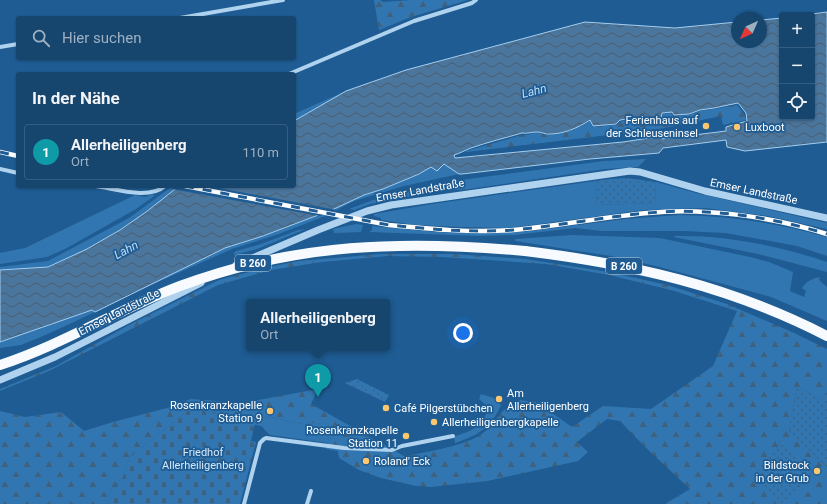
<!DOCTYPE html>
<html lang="de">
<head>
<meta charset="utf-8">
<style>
	body { margin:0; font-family:Roboto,sans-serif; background:#234f76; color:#f1f3f6 }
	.controls { position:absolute; right:12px; top:12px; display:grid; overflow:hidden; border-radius:4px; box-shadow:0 1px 3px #0004 }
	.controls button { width:36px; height:36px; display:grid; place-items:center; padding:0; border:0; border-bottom:1px solid #355d81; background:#16456e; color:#f1f3f6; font:20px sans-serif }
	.compass { position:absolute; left:731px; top:12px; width:36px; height:36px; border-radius:50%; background:#16456e; box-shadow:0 1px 3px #0004; rotate:225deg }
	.you { position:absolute; left:463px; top:333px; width:14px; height:14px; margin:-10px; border:3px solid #fff; border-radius:50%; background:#1a73e8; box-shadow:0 0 0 6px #1a73e833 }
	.badge { display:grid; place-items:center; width:26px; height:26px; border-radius:50%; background:#8c9099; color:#fff; font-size:13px; font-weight:700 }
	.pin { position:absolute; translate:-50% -33px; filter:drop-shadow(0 1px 2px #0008) }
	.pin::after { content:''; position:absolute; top:21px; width:14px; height:12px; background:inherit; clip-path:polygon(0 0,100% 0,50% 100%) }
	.popup { position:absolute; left:246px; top:299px; width:144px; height:52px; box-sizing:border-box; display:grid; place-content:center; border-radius:4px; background:#16456e; filter:drop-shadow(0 1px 3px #0005); font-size:13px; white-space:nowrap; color:#9eb1c2 }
	.popup b { font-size:15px; color:#f1f3f6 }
	.popup::after { content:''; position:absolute; left:50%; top:100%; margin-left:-8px; border:8px solid transparent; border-top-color:#16456e }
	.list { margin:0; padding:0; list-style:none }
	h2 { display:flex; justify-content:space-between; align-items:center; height:52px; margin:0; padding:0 16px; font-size:17px }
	h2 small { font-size:13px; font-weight:400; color:#9eb1c2 }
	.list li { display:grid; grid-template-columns:26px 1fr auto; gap:12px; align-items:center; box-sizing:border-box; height:56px; margin:0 8px 8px; padding:0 8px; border:1px solid #355d81; border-radius:4px }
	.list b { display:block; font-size:15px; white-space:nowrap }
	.list p { margin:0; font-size:13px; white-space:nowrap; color:#9eb1c2 }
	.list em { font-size:13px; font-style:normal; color:#9eb1c2 }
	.icon { flex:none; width:22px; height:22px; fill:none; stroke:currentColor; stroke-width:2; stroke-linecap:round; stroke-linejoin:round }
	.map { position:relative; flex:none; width:827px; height:504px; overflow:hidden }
	.search { position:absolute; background:#16456e; box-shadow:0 1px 3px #0004; left:16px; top:16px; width:280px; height:44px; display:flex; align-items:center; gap:10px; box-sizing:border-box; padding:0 14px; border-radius:4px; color:#9eb1c2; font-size:15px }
	.panel { position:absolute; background:#16456e; box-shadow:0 1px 3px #0004; left:16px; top:72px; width:280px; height:116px; border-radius:4px }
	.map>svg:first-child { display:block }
</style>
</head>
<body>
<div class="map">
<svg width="827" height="504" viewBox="0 0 827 504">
	<defs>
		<pattern id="forest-firs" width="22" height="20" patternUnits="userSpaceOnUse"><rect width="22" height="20" fill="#3276b1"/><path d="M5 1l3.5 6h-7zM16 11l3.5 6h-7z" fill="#3f617e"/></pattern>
		<pattern id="cemetery-stones" width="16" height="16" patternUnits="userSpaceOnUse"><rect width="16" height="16" fill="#3276b1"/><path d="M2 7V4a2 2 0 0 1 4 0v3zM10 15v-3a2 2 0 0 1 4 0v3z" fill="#3f617e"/></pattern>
		<pattern id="park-dots" width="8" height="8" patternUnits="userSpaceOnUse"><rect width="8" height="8" fill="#3276b1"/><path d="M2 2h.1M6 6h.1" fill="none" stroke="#3f617e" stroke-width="1.8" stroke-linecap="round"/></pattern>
		<pattern id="water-waves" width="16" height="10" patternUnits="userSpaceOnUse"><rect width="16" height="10" fill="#4a759c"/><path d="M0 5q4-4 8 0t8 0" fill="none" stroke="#4b5e70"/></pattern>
	</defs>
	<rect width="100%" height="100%" fill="#1e5c93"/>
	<g fill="#3276b1">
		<polygon points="346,91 294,121 294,114"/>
		<polygon points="646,159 638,167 605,169 469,189 443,191 389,200 370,204 354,210 349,209 373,200 453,181 604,161"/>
		<polygon points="444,164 459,174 404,186 354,201 325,216 279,234 232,249 133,293 225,248 263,236 334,209 364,195 383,189 419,174 431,167"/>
		<polygon points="595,181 597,205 655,203 656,182 696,193 827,223 827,229 768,216 705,208 644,210 510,228 461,227 415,225 381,220 381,218 374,216 374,214 432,204"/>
		<polygon points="170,188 176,189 146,212 120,230 87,249 48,267 0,270 0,267 48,261 129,218"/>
		<polygon points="153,194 154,196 136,209 65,249 47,257 0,264 0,253 25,248 135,195 145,197"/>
		<path d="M679 215C729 216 779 223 827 237V256L797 246 759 239 725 233 684 231H602L575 228 514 235 480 236 369 232 372 230V226L437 232 499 233 531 231 625 219Z"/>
		<polygon points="356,224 363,225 361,232 336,233 334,233 333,229"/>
		<polygon points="306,229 257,249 234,255 234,253 236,251 261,244 298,230"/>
		<path d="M572 235 660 238 750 257 769 262 793 272 790 291 804 297 806 291 802 288C807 281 811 279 820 277L819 280 827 287V321L771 297 660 267 611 256 515 241V239Z"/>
		<path d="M675 236C727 235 779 246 827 262V272L758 254 674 237Z"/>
		<polygon points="92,310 95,312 48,334 21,345 0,348 0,342"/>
		<path d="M481 394 497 399 501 405C491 428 477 436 455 443L454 437C474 429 479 430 489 408L479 399Z"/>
		<polygon points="266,416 308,425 309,422 323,424 330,432 328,443 270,435 263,428"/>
	</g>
	<g fill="url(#forest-firs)" fill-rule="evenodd">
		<polygon points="374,0 380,0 383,2 412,0 468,0 411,17 379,30"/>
		<path d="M737 105 744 114 746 120 723 125 721 116 659 129 466 152V151L522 135C527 136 532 133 538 133 541 133 544 135 547 135 562 135 578 129 590 121L592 127 617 125 621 121H628L646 123 651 126 661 125 663 114 671 113 673 116 689 115 700 111 714 109Z"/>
		<path d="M381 254H453L525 259 609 272 667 285 727 304 792 332 827 349V392L821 400 797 386 789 430 827 467V504H665L690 489 644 446 620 421 607 419 577 442 588 452 578 461 487 481 431 487 416 486 381 478 359 470 339 458 338 451 326 449 330 432 321 430 323 424 309 422 308 425 266 416 264 427 192 408 130 456 124 476 111 490 107 504H0V411L25 417 61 412 84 431 113 422 167 408 191 399 242 403 318 389 311 404 404 456C423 453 462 446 479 436 489 430 495 419 503 411 507 407 513 403 518 400L536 402 572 427 603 406 651 409 713 366 737 311 671 290 609 275 546 264 442 257 388 256 322 262 271 270 218 285 51 370 0 391V389L56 366 129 325 219 280 264 268 299 261ZM780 439 782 504 772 453 779 445Z"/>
	</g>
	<polygon fill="url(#cemetery-stones)" points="192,408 255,424 251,441 256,442 240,504 107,504 111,490 124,476 130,456"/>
	<g fill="url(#park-dots)">
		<polygon points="627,178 656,182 655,203 597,205 595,181 610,179"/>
		<polygon points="357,379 389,395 385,402 345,383"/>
		<polygon points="797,386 821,400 827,392 827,467 789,430"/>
		<polygon points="780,438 813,471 782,504 754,477 764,461 779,445"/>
	</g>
	<path fill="url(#water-waves)" stroke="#a3cef0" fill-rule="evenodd" d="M827 12V142L745 151 727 147 726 140 663 148 659 153 590 159 462 174H459L444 164 437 171 431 167 419 174 383 189 364 195 334 209 263 236 225 248 95 312 92 310 0 342V270L48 267 87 249 120 230 146 212 179 186H294V121L346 91 406 70 585 22 675 28 737 22V42H761V20L782 18V117H812V15H805ZM738 103 746 113 747 121 726 127V131L662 139V136L623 142 455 158 454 155C461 153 465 150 471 148 488 142 505 138 522 133 527 134 531 132 537 132 540 132 543 133 546 134 562 135 578 128 590 120L593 126 616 124 620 120 628 119 647 121 651 125 660 124 662 113 672 112 674 115 689 114 700 110 714 108Z"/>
	<polygon fill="#1e5c93" points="176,186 208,186 337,210 320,216 172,189"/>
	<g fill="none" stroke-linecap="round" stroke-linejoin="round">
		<g stroke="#afd2ee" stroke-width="4">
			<polyline points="180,18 283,0"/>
			<polyline points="0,47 18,44"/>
			<polyline points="289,74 414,21 472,3 476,0"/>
			<polyline points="0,169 18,173"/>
			<path d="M96 186C116 189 149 200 165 186"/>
			<polyline points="244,504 260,443 264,439 266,438 344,448 392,450 402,446 453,436"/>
			<polyline points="307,504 311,491"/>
		</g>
		<g stroke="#afd2ee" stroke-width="7">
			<polyline points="236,265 318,230 367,211 391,205 630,171 640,172 705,191 827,218"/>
			<polyline points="0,380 55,357 201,283"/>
		</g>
		<path stroke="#f7fbff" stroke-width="10" d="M525 251C632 264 730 286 827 336"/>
		<defs>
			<g id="rail">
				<polyline points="0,152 18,156"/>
				<path d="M185 186 389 225C430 229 472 233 513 230 558 226 603 217 648 213 704 207 773 217 827 234"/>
			</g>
		</defs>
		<use href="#rail" stroke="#fff" stroke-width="4.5"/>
		<use href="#rail" stroke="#1e5c93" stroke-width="3" stroke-dasharray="9" stroke-linecap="butt"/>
		<path stroke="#f7fbff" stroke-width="10" d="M0 365C62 345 119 309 180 286 295 243 404 240 525 251"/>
	</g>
	<g fill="#fdc76f" stroke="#1e5c93" stroke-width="1.5">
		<circle cx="706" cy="126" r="4"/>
		<circle cx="737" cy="127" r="4"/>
		<circle cx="499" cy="399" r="4"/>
		<circle cx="386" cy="408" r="4"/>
		<circle cx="270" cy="411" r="4"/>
		<circle cx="434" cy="422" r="4"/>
		<circle cx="406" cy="436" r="4"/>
		<circle cx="366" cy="461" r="4"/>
		<circle cx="817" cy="471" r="4"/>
	</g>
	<g text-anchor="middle" stroke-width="3.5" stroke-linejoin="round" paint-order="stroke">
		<g fill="#1e5c93" stroke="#bccedf" stroke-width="1">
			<rect x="235" y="255" width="36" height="16" rx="3"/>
			<rect x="606" y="258" width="36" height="16" rx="3"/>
		</g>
		<g font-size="10" font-weight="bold" fill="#fff">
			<text x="253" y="267">B 260</text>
			<text x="624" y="270">B 260</text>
		</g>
		<g font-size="11" fill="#fff" stroke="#1e5c93" text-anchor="start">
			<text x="698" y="124" text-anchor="end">Ferienhaus auf<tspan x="698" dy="13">der Schleuseninsel</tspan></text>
			<text x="745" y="131">Luxboot</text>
			<text x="507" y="397">Am<tspan x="507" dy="13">Allerheiligenberg</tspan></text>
			<text x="262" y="409" text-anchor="end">Rosenkranzkapelle<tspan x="262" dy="13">Station 9</tspan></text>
			<text x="394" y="412">Café Pilgerstübchen</text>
			<text x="442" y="426">Allerheiligenbergkapelle</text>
			<text x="398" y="434" text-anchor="end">Rosenkranzkapelle<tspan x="398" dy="13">Station 11</tspan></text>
			<text x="374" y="465">Roland' Eck</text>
			<text x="809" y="469" text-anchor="end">Bildstock<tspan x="809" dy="13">in der Grub</tspan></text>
		</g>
		<g font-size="11" fill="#fff" stroke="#1e5c93">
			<text transform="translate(420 190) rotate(-10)" y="4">Emser Landstraße</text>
			<text transform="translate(754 191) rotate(12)" y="4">Emser Landstraße</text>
			<text transform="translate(119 312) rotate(-27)" y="4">Emser Landstraße</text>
		</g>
		<g font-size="11" fill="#d6e9fa" stroke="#1e5c93">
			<text x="203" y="456">Friedhof<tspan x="203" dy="13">Allerheiligenberg</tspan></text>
		</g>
		<g font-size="12" font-style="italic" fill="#bcdbf5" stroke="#1e5c93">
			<text transform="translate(534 91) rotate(-14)" y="4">Lahn</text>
			<text transform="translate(126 250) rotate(-28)" y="4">Lahn</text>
		</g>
	</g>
</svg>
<div class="controls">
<button>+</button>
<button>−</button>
<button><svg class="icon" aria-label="locate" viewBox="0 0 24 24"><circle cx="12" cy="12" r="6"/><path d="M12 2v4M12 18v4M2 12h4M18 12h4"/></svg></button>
</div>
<svg class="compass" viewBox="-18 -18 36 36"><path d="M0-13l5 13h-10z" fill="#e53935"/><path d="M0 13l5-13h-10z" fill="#9eb1c2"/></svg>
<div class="you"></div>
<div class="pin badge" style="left:318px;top:397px;background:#0f9aa8">1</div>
<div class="popup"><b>Allerheiligenberg</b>Ort</div>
<div class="search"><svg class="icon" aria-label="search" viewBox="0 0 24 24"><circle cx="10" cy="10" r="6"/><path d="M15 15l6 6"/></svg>Hier suchen</div>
<section class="panel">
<h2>In der Nähe<small></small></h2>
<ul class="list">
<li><span class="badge" style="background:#0f9aa8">1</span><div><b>Allerheiligenberg</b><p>Ort</p></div><em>110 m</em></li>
</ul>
</section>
</div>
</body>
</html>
